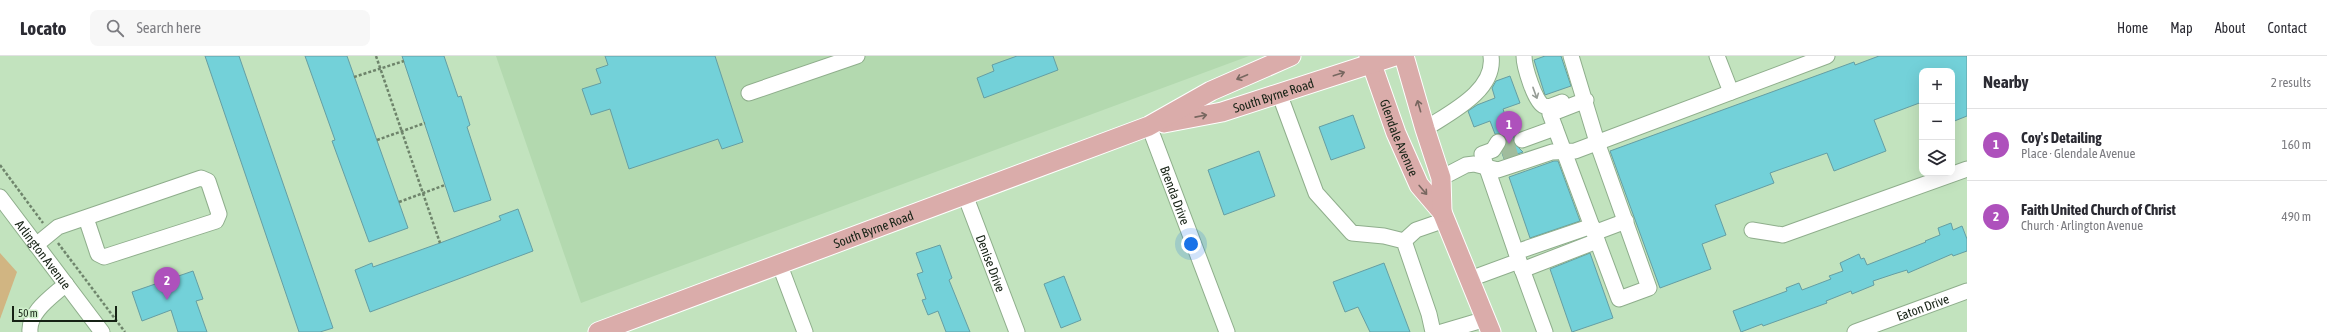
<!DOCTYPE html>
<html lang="en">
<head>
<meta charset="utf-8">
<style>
	body { margin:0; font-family:"Asap Condensed",sans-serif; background:#f7f7f7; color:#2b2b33 }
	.controls { position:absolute; right:12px; top:12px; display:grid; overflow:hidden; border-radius:8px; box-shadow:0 4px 16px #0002 }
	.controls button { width:36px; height:36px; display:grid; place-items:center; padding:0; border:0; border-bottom:1px solid #e1e1e2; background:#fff; color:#2b2b33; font:20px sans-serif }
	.scale { position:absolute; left:12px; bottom:10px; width:105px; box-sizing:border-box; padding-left:4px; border:2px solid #162215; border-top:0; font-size:11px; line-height:14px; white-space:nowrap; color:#162215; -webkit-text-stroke:3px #cff0cb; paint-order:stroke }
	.you { position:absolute; left:1191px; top:188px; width:14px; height:14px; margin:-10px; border:3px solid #fff; border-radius:50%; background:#1a73e8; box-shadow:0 0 0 6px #1a73e833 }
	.badge { display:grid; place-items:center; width:26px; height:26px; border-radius:50%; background:#ae51bc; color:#fff; font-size:13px; font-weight:700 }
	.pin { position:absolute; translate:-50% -33px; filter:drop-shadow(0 1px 2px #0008) }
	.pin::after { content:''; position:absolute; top:21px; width:14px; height:12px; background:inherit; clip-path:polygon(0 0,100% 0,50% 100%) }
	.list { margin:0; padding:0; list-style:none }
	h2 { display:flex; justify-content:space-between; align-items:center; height:52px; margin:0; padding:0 16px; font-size:17px }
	h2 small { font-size:13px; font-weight:400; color:#7c7c81 }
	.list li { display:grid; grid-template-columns:26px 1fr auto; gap:12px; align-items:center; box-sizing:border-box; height:72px; padding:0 16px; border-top:1px solid #e1e1e2 }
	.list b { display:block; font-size:15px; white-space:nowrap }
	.list p { margin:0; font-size:13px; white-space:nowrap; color:#7c7c81 }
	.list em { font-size:13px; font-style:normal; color:#7c7c81 }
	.icon { flex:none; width:22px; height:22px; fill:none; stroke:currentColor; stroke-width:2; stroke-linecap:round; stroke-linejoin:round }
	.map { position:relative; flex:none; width:1967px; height:276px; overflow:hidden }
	header { display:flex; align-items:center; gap:24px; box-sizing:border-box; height:56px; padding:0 20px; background:#fff; border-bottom:1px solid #e1e1e2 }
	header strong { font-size:19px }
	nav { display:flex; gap:22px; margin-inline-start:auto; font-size:14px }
	.search { width:280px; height:36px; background:#f7f7f7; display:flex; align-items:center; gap:10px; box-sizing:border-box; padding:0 14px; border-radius:8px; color:#7c7c81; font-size:15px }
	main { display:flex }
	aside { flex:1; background:#fff }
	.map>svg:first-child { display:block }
</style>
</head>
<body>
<header>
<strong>Locato</strong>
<div class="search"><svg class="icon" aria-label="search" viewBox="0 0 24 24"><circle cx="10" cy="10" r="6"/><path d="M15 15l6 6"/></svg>Search here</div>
<nav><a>Home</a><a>Map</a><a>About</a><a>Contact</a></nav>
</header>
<main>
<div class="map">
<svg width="1967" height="276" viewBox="0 0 1967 276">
	<rect width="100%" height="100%" fill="#c2e3be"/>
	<polygon fill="#b3d9af" points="496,0 1249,0 581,247"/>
	<polygon fill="#d1b582" points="0,197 17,216 0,263"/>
	<g fill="#73d1d9" stroke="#659ea3">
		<polygon points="205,0 239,0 333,272 320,276 299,276"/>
		<polygon points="305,0 347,0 408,172 369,186 332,85 335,84"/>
		<polygon points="402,0 444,0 458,41 461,40 470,69 467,71 491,144 454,156"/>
		<polygon points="605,0 715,0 743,86 722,93 718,83 629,113 610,53 591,59 582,33 601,27 596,13 608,9"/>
		<polygon points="1017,0 1053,0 1058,14 984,42 977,22 994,15 992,9"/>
		<polygon points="1545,0 1561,0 1571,30 1545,39 1534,4"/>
		<polygon points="1879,0 1967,0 1967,60 1952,66 1952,15 1922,15 1922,46 1874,64 1886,95 1834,115 1827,97 1770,117 1774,127 1715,149 1726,179 1702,188 1711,213 1660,232 1610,95 1854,6 1855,9"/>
		<polygon points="1510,20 1520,47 1503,53 1510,73 1514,72 1516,77 1513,82 1514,87 1523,96 1504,103 1502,97 1507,87 1506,81 1502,78 1495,78 1490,65 1474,71 1468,55 1477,49 1495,42 1492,32 1496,25"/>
		<polygon points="1353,59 1365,92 1331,104 1319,71"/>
		<polygon points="1259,95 1275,140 1224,159 1208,114"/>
		<polygon points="1554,105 1558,105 1580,165 1530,182 1509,121"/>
		<polygon points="518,153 533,195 370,256 355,214 372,207 373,211 440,187 501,164 499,160"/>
		<polygon points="1951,167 1953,174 1962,170 1967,183 1967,195 1953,200 1952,198 1908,217 1907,214 1894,218 1873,225 1874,229 1852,238 1851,235 1826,245 1827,247 1763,270 1762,268 1741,276 1733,255 1787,235 1786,232 1799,227 1802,234 1831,223 1829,220 1843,215 1840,207 1859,198 1861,203 1864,202 1867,209 1926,186 1925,185 1940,179 1938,172"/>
		<polygon points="940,189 952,222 949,224 970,276 946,276 938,255 928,259 922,244 926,243 917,218 923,216 916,197"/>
		<polygon points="1590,197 1613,262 1572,276 1550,213"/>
		<polygon points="1384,207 1410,276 1370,276 1358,251 1345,256 1333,226"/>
		<polygon points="193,215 203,243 196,245 207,276 178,276 171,254 142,265 132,236"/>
		<polygon points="1064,220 1081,264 1061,272 1044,228"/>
	</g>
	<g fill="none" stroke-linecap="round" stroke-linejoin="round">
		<g stroke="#a0bc9c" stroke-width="15" stroke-dasharray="15 8" stroke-linecap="butt">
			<polyline points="1498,86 1517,79"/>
			<polyline points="1502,97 1521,91"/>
		</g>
		<defs>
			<g id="minor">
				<path d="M1524 0C1524 10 1535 47 1544 50 1549 52 1557 48 1562 46"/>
				<polyline points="1571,0 1597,86 1649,232 1619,243 1550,58 1586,44"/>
				<polyline points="1717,0 1731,36"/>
				<polyline points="749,37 857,0"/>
				<polyline points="1279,37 1316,137 1352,177 1384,180 1404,185 1429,258 1433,276"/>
				<path id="s1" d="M1149 70 1227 276"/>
				<path d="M1425 73C1449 57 1496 35 1491 0"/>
				<polyline points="1522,84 1555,72"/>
				<polyline points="1498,86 1493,94 1482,98 1519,205"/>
				<polyline points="1441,122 1466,109 1474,108 1498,114 1552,96 1575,95 1827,0"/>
				<path id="s2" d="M965 139 1017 276"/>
				<path id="s3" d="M0 141 102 276"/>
				<polyline points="1752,174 1783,179 1967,113"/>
				<polyline points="1594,177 1626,165"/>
				<polyline points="1404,185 1416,174 1445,164"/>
				<polyline points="36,189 58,171 201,122 208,125 219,158 216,165 104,201 98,198 86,162"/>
				<polyline points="1516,196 1592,170"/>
				<polyline points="779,207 805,276"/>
				<polyline points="1522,214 1597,185"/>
				<polyline points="1470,223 1519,205 1545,276"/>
				<path d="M30 276C28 256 53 240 66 228"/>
				<polyline points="1442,276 1486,263"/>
				<path id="s4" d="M1855 276 1967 235"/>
			</g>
			<g id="major">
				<path id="s5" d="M1369 0 1396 77 1419 129 1442 156 1491 276"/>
				<polyline points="1404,0 1425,73 1441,122 1442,156"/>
				<path id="s6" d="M1164 67 1222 56 1395 0"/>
				<path id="s7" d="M598 276 1149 70 1211 35 1291 0"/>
			</g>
		</defs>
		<use href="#minor" stroke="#8fae8c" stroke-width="17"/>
		<use href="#major" stroke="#fff" stroke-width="21"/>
		<g stroke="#6e846b" stroke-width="2.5" stroke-dasharray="3 2" stroke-linecap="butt">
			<polyline points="376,0 440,187"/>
			<polyline points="354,21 404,5"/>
			<polyline points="377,84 425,67"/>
			<polyline points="0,109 43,167"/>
			<polyline points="399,146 445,129"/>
			<polyline points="58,187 125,276"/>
		</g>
		<use href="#minor" stroke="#fff" stroke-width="15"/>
		<use href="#major" stroke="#daacaa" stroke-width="19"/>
	</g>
	<defs><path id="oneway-shaft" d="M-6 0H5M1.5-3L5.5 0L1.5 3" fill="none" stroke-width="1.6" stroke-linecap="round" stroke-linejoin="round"/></defs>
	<g stroke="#786760">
		<use href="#oneway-shaft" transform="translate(1339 18) rotate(-18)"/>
		<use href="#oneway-shaft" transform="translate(1242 21) rotate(157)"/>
		<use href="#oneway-shaft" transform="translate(1419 50) rotate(-106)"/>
		<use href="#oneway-shaft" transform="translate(1201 60) rotate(-11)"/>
		<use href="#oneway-shaft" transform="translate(1423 134) rotate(50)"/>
	</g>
	<use stroke="#969c96" href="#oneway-shaft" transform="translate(1535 37) rotate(70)"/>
	<g text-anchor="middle" stroke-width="3" stroke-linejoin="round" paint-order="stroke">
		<g font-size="13" fill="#162215" stroke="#cff0cb">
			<text dy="5" stroke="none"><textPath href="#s6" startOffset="113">South Byrne Road</textPath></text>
			<text dy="5" stroke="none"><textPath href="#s5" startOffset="87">Glendale Avenue</textPath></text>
			<text dy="5" stroke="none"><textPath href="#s1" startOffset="74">Brenda Drive</textPath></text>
			<text dy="5" stroke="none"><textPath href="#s7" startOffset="294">South Byrne Road</textPath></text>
			<text dy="5" stroke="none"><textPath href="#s3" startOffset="72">Arlington Avenue</textPath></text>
			<text dy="5" stroke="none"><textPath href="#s2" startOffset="73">Denise Drive</textPath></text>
			<text dy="5" stroke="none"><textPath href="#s4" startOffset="72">Eaton Drive</textPath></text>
		</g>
	</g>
</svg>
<div class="controls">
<button>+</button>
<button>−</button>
<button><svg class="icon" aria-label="layers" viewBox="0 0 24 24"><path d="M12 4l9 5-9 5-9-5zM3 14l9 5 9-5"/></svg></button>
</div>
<div class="scale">50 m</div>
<div class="you"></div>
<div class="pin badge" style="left:1509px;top:88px">1</div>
<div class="pin badge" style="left:167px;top:244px">2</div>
</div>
<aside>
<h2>Nearby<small>2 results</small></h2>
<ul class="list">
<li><span class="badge">1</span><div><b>Coy's Detailing</b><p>Place · Glendale Avenue</p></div><em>160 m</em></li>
<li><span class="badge">2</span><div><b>Faith United Church of Christ</b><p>Church · Arlington Avenue</p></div><em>490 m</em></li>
</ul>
</aside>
</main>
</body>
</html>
